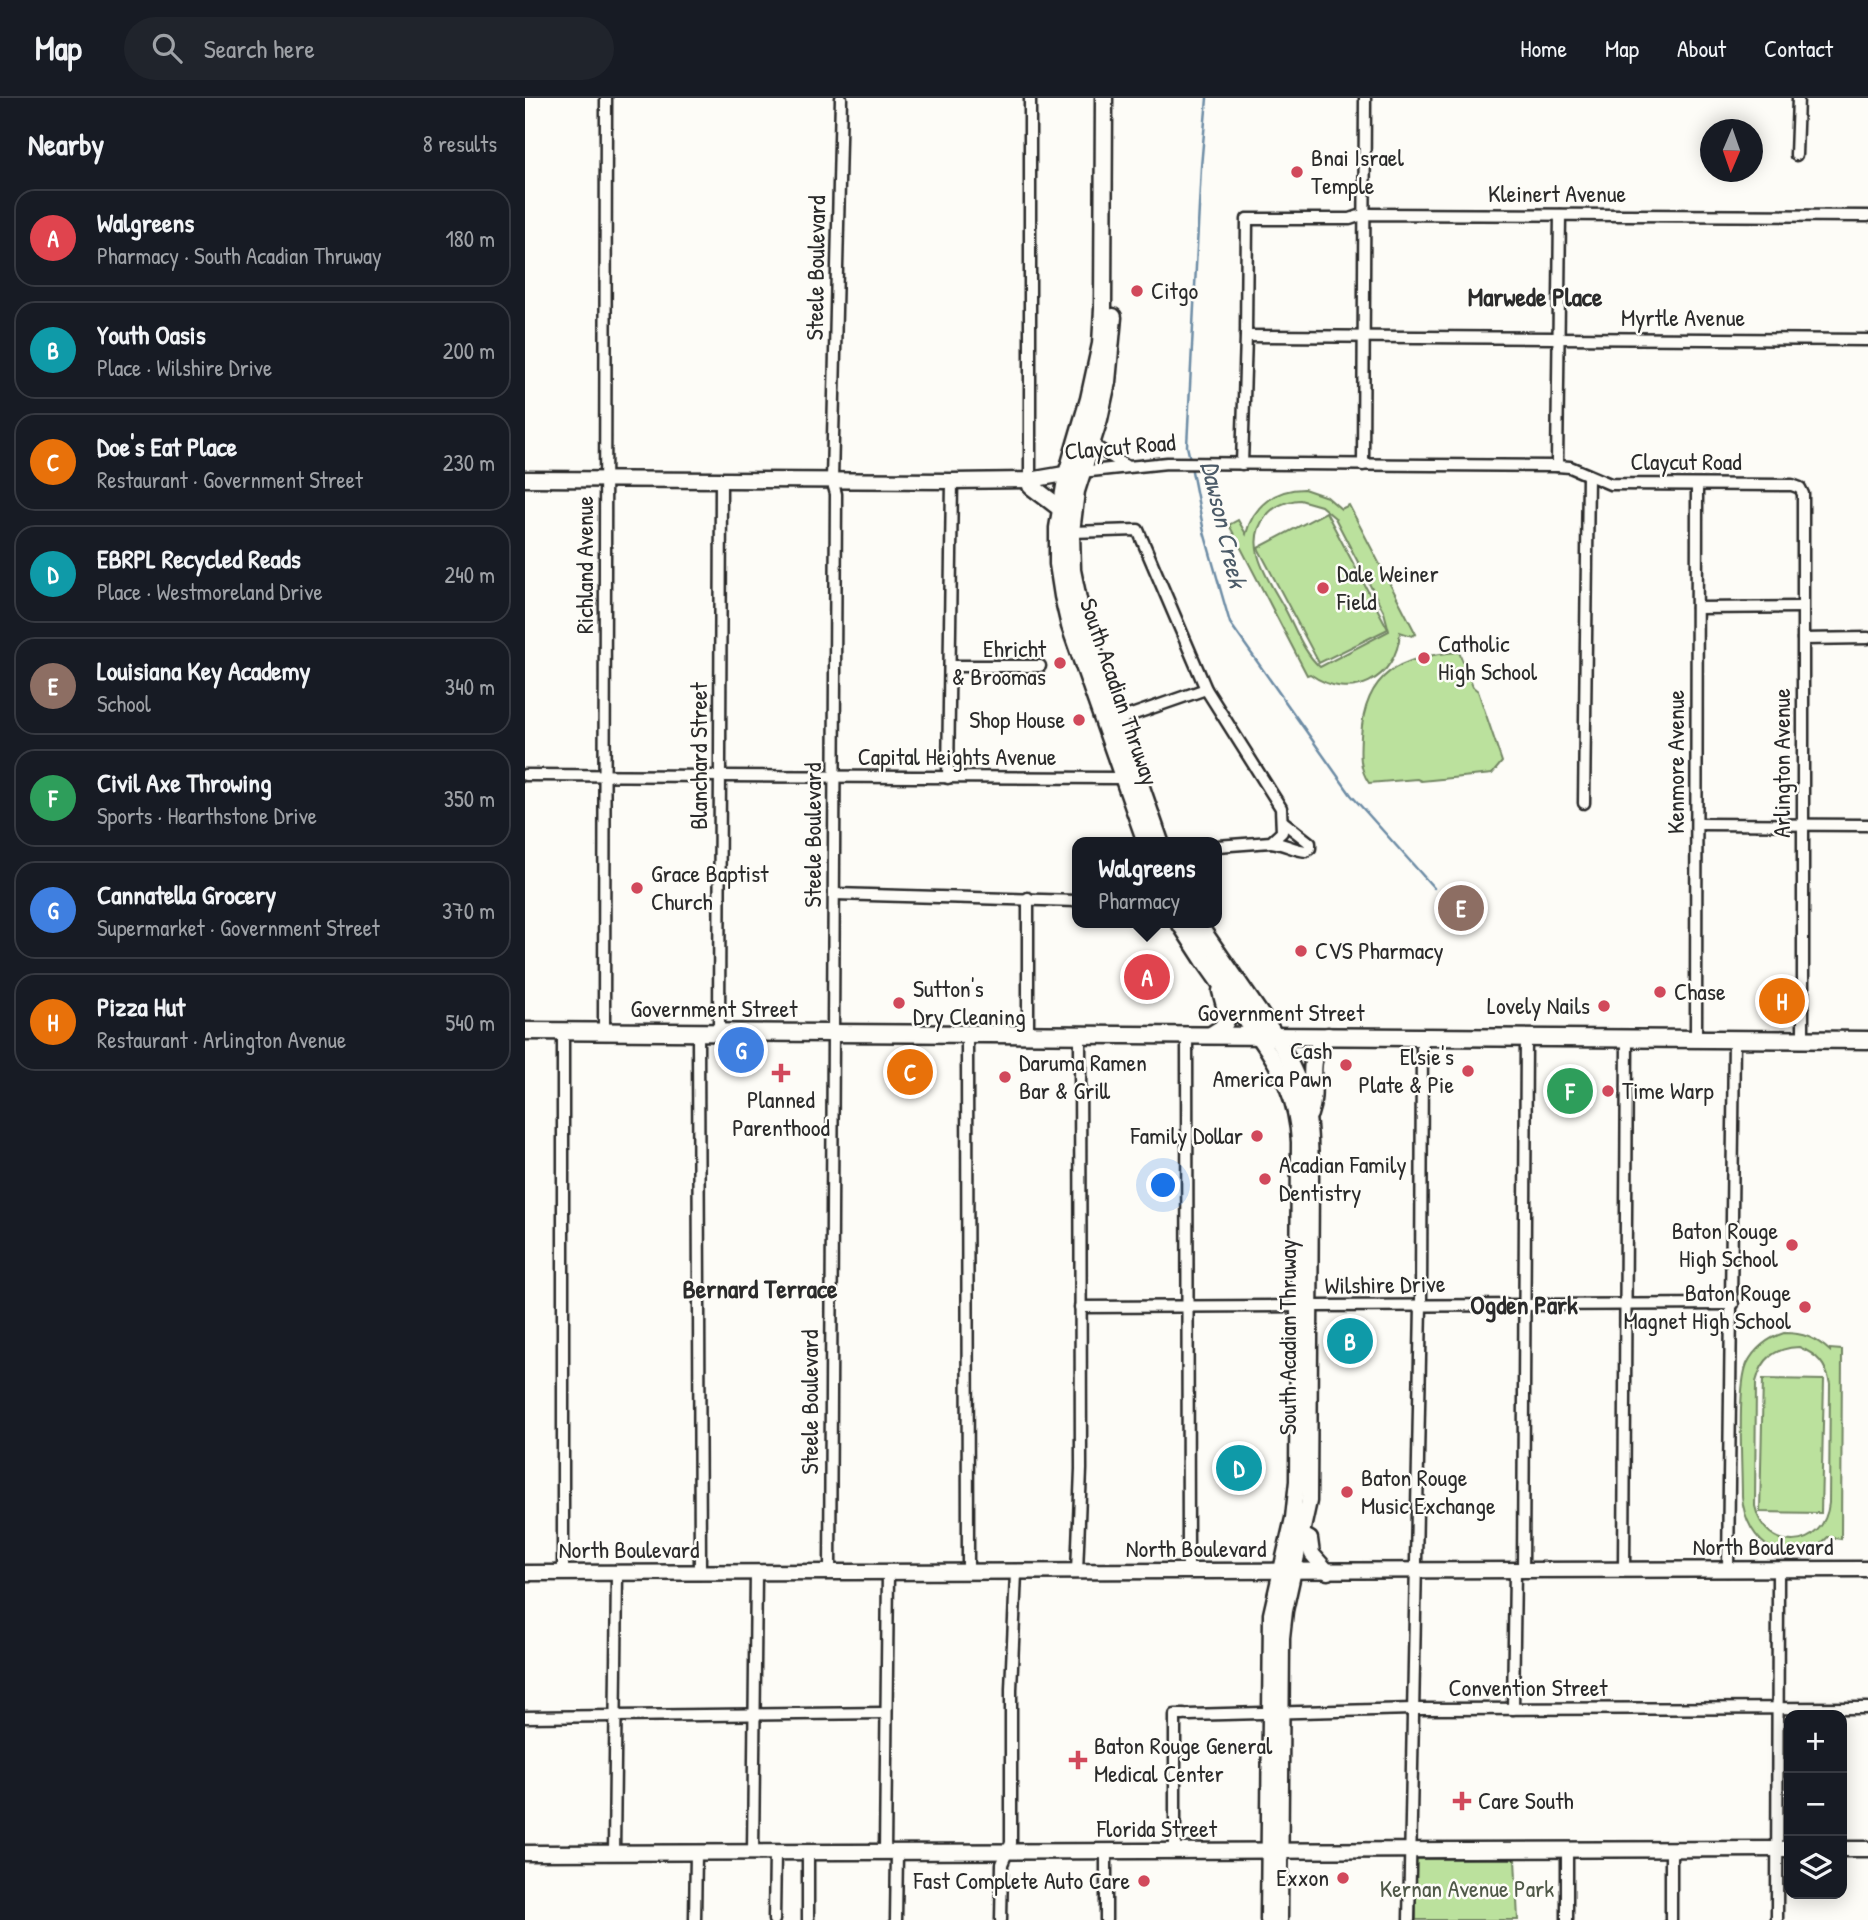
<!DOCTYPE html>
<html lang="en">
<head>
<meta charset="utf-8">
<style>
	body { margin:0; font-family:"Patrick Hand",sans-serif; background:#20242c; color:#f1f3f6 }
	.controls { position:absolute; right:21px; bottom:21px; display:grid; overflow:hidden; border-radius:14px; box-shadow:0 4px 18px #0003 }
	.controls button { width:63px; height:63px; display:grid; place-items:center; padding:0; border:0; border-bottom:2px solid #363941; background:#171b24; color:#f1f3f6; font:35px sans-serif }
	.compass { position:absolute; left:1175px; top:21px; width:63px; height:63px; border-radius:50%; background:#171b24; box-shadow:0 4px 18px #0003; rotate:182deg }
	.you { position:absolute; left:639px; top:1088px; width:24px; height:24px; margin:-18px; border:5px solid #fff; border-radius:50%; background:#1a73e8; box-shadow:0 0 0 10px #1a73e833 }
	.badge { display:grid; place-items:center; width:46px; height:46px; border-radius:50%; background:#d1495b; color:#fff; font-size:23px; font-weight:700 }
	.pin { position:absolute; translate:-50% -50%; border:4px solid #fff; box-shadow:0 2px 7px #0006 }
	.popup { position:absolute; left:547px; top:739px; width:150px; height:91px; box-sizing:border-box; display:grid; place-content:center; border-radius:14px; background:#171b24; filter:drop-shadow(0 2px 5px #0005); font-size:23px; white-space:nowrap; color:#9ea1a6 }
	.popup b { font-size:26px; color:#f1f3f6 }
	.popup::after { content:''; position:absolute; left:50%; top:100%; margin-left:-14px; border:14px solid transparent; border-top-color:#171b24 }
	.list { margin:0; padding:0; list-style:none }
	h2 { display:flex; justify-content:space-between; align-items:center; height:91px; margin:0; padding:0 28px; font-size:30px }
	h2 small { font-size:23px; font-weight:400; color:#9ea1a6 }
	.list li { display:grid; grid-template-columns:46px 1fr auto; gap:21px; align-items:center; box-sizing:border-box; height:98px; margin:0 14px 14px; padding:0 14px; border:2px solid #363941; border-radius:21px }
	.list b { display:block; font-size:26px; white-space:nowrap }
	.list p { margin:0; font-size:23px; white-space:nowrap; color:#9ea1a6 }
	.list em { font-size:23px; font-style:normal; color:#9ea1a6 }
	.icon { flex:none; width:38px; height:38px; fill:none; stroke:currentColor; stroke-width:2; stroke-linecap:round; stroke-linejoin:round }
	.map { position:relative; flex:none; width:1343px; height:1822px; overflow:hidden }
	header { display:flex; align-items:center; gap:42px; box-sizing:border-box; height:98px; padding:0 35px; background:#171b24; border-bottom:2px solid #363941 }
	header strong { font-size:33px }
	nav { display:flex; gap:38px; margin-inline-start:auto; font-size:24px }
	.search { width:490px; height:63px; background:#20242c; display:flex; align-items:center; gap:18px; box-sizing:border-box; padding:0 24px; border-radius:38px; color:#9ea1a6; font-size:26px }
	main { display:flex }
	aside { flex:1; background:#171b24 }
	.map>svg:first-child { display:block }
</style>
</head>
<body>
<header>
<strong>Map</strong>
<div class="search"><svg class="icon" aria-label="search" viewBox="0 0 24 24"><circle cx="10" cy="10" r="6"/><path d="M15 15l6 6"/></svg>Search here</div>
<nav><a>Home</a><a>Map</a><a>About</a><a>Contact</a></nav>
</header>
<main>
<aside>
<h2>Nearby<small>8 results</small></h2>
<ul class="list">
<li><span class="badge" style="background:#e0444e">A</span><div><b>Walgreens</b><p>Pharmacy · South Acadian Thruway</p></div><em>180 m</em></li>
<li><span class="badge" style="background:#0f9aa8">B</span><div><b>Youth Oasis</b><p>Place · Wilshire Drive</p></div><em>200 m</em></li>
<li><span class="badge" style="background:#e8710a">C</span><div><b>Doe's Eat Place</b><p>Restaurant · Government Street</p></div><em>230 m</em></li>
<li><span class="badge" style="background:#0f9aa8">D</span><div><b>EBRPL Recycled Reads</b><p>Place · Westmoreland Drive</p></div><em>240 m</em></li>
<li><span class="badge" style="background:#8d6e63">E</span><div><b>Louisiana Key Academy</b><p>School</p></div><em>340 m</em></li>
<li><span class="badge" style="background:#2e9e5b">F</span><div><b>Civil Axe Throwing</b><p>Sports · Hearthstone Drive</p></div><em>350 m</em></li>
<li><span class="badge" style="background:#3f7fe0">G</span><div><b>Cannatella Grocery</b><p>Supermarket · Government Street</p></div><em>370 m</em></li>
<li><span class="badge" style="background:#e8710a">H</span><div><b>Pizza Hut</b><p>Restaurant · Arlington Avenue</p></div><em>540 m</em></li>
</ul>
</aside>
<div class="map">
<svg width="1343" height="1822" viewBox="0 0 1343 1822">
	<rect width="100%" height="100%" fill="#fdfcf7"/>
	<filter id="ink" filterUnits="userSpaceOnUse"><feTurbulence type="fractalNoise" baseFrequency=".0143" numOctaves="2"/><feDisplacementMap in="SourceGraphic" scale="14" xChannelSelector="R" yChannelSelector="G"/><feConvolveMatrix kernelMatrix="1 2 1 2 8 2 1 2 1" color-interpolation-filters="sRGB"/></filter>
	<g filter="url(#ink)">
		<g fill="#bbe19d" stroke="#738664" stroke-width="2" fill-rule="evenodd">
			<path d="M779 391 802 399 816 411 824 407 891 536 887 538 875 534C872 582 825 605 785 576L782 577 704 427 713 422 721 436C728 408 750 391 779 391ZM775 402 796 408 810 420 859 514 864 533 795 569C779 555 771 532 761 513 746 485 716 448 741 418 750 407 761 403 775 402Z"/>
			<polygon points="801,414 863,531 794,565 733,450"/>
			<path d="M934 554 948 589 953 593 977 664 967 676 896 683 892 681 844 685C834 671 835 655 836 638 840 575 875 558 934 554Z"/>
			<path d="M1259 1235C1278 1235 1291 1240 1305 1253V1251L1317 1252 1316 1441 1303 1439C1266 1478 1220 1446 1217 1398 1217 1369 1212 1290 1222 1266 1229 1251 1243 1240 1259 1235ZM1274 1249C1293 1257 1301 1266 1305 1286L1304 1405C1299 1454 1240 1456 1230 1408L1231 1284C1237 1260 1250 1250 1274 1249Z"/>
			<polygon points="1238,1281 1299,1282 1296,1415 1235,1414"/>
			<polygon points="891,1761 990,1761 993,1822 891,1822"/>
		</g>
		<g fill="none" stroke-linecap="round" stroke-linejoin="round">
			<g stroke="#6d8ca5" stroke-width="2.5">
				<polyline points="665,361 662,348 676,69 682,0"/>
				<polyline points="666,368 679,434 705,525 826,697 909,790"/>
			</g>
			<defs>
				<g id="street">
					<polyline points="1271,57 1273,0"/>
					<polyline points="721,238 1343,242"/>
					<polyline points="565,345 601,368"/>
					<polyline points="717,366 721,238 722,121 825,121 840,116 1343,118"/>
					<polyline points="838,367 840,0"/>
					<polyline points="1032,368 1035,117"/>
					<polyline points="556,374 642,365 1032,368 1045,369 1085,386 1267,387 1275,390 1278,396 1278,942"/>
					<polyline points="505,382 505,0"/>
					<polyline points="546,434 613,432 681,591 756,710 757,734 746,744 692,748"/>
					<polyline points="1172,510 1277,509"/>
					<polyline points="1278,541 1343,540"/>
					<polyline points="425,568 515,568"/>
					<polyline points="589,623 681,591"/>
					<polyline points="0,677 593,680 600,676"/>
					<polyline points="423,680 427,383"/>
					<polyline points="1059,705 1063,377"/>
					<polyline points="1172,726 1343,727"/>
					<path d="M746 744C758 745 769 752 781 753L785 750V745L757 723"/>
					<polyline points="310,796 552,803"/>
					<polyline points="38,933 38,1475"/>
					<polyline points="79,933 81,0"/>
					<polyline points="173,934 175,1474"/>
					<polyline points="194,934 196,382"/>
					<polyline points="442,936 443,1475"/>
					<polyline points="503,936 503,800"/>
					<polyline points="662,937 663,1473"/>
					<polyline points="1171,941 1172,387"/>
					<polyline points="555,1209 1208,1206"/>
					<polyline points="998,1473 1001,939"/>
					<polyline points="1099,1473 1102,940"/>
					<polyline points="1203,1473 1209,941"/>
					<polyline points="305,1474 311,396 307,382 316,0"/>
					<polyline points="552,1474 556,1371 555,936"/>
					<polyline points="988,1611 990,1473"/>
					<polyline points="663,1617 888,1611 1343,1610"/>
					<polyline points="0,1619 361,1615"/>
					<polyline points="650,1753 650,1617 659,1617"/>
					<polyline points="89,1755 92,1475"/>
					<polyline points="228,1755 231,1475"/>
					<polyline points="360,1755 363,1475"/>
					<polyline points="170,1822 171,1755"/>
					<polyline points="249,1822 250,1755"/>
					<polyline points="283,1822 283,1755"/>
					<polyline points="371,1822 372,1755"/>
					<polyline points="476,1822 477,1766 486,1745 486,1591 491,1475"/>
					<polyline points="581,1822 581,1754"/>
					<polyline points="884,1822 896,1207 897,938"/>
					<polyline points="1042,1822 1042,1751"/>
					<polyline points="1146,1822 1146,1752"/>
					<polyline points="1252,1822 1253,1473"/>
				</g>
				<g id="secondary">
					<polyline points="0,381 427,383 505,382 551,374"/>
					<path d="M733 938C757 972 772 1002 774 1044L772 1383 768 1420 746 1516 743 1822"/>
					<path d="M750 938C784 992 785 1016 786 1078L784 1403 760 1513 757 1540 755 1822"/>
					<polyline points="778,1437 785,1441 787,1456 803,1474"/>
					<polyline points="0,1475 1343,1471"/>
					<polyline points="1317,1751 1343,1751"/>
					<polyline points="0,1755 1264,1751"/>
				</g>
				<g id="primary">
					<polyline points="579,0 578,211 576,246 564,301 542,376 533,430 533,466 538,498 545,528 621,744"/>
					<polyline points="588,219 582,284 574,321 551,393 546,434 547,472 556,516 635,744"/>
					<polyline points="505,382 506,388 535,410"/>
					<polyline points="655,825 679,862 733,938"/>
					<polyline points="672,825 750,938"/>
					<polyline points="0,933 1343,942"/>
					<polyline points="686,937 697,930 703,919 696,893"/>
					<path d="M784 1016C795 985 775 964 803 938"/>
				</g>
			</defs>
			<use href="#street" stroke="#2b2b2b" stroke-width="15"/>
			<use href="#secondary" stroke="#2b2b2b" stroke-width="19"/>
			<use href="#primary" stroke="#2b2b2b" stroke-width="21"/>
			<use href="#street" stroke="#fdfcf7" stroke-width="10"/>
			<use href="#secondary" stroke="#fdfcf7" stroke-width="14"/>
			<use href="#primary" stroke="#fdfcf7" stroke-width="16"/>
		</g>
	</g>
	<g fill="#d1495b" stroke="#fdfcf7" stroke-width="2.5">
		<circle cx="772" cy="74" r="7"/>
		<circle cx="612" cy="193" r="7"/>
		<circle cx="798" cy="490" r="7"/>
		<circle cx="899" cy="560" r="7"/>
		<circle cx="535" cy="565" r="7"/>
		<circle cx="554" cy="622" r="7"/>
		<circle cx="112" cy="790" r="7"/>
		<circle cx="776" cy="853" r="7"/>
		<circle cx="1135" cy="894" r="7"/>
		<circle cx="374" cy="905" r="7"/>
		<circle cx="1079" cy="908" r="7"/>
		<circle cx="821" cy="967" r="7"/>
		<circle cx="943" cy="973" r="7"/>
		<path d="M252.5 964.5h7v7h7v7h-7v7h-7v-7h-7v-7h7z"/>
		<circle cx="480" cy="979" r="7"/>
		<circle cx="1083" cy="993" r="7"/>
		<circle cx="732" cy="1038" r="7"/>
		<circle cx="740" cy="1081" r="7"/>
		<circle cx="1267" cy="1147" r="7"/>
		<circle cx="1280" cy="1209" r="7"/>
		<circle cx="822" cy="1394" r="7"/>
		<path d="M549.5 1651.5h7v7h7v7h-7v7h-7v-7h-7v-7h7z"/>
		<path d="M933.5 1692.5h7v7h7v7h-7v7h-7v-7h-7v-7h7z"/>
		<circle cx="818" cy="1780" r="7"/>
		<circle cx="619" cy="1783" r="7"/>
	</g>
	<g text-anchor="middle" stroke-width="5" stroke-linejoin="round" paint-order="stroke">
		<g font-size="24" fill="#2b2b2b" stroke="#fdfcf7" text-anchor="start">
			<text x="786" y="68">Bnai Israel<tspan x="786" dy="28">Temple</tspan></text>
			<text x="626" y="201">Citgo</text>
			<text x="812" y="484">Dale Weiner<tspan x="812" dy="28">Field</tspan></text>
			<text x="913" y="554">Catholic<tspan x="913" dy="28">High School</tspan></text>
			<text x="521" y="559" text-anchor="end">Ehricht<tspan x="521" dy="28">&amp; Broomas</tspan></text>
			<text x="540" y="630" text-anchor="end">Shop House</text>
			<text x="126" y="784">Grace Baptist<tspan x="126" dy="28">Church</tspan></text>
			<text x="790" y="861">CVS Pharmacy</text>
			<text x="388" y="899">Sutton's<tspan x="388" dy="28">Dry Cleaning</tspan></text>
			<text x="1149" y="902">Chase</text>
			<text x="1065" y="916" text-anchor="end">Lovely Nails</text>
			<text x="807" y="961" text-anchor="end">Cash<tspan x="807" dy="28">America Pawn</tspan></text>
			<text x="929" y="967" text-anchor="end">Elsie's<tspan x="929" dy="28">Plate &amp; Pie</tspan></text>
			<text x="494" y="973">Daruma Ramen<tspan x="494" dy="28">Bar &amp; Grill</tspan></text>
			<text x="1097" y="1001">Time Warp</text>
			<text x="256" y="1010" text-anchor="middle">Planned<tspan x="256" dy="28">Parenthood</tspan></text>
			<text x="718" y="1046" text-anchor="end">Family Dollar</text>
			<text x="754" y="1075">Acadian Family<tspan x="754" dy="28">Dentistry</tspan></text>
			<text x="1253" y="1141" text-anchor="end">Baton Rouge<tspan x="1253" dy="28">High School</tspan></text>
			<text x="1266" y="1203" text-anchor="end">Baton Rouge<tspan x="1266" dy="28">Magnet High School</tspan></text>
			<text x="836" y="1388">Baton Rouge<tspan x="836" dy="28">Music Exchange</tspan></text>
			<text x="569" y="1656">Baton Rouge General<tspan x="569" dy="28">Medical Center</tspan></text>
			<text x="953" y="1711">Care South</text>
			<text x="804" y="1788" text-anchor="end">Exxon</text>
			<text x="605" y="1791" text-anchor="end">Fast Complete Auto Care</text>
		</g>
		<g font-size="24" fill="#2b2b2b" stroke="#fdfcf7">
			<text x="1032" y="104">Kleinert Avenue</text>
			<text transform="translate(291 170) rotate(-89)" y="8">Steele Boulevard</text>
			<text x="1158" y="228">Myrtle Avenue</text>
			<text transform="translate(595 349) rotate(-5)" y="8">Claycut Road</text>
			<text x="1161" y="372">Claycut Road</text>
			<text transform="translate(60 467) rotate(-90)" y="8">Richland Avenue</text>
			<text transform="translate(594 594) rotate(71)" y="8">South Acadian Thruway</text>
			<text transform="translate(174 658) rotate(-90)" y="8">Blanchard Street</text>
			<text x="432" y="667">Capital Heights Avenue</text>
			<text transform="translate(1151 664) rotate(-90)" y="8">Kenmore Avenue</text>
			<text transform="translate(1257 665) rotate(-90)" y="8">Arlington Avenue</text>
			<text transform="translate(288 737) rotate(-90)" y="8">Steele Boulevard</text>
			<text x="189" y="919">Government Street</text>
			<text x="756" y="923">Government Street</text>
			<text transform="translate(860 1187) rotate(-1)" y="8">Wilshire Drive</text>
			<text transform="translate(763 1239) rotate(-90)" y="8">South Acadian Thruway</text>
			<text transform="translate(285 1304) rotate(-90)" y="8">Steele Boulevard</text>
			<text x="1238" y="1457">North Boulevard</text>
			<text x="671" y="1459">North Boulevard</text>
			<text x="104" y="1460">North Boulevard</text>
			<text x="1003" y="1598">Convention Street</text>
			<text x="632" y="1739">Florida Street</text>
		</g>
		<g font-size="24" fill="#4f5848" stroke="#fdfcf7">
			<text x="942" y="1799">Kernan Avenue Park</text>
		</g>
		<g font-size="26" font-weight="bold" fill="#2b2b2b" stroke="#fdfcf7">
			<text x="1010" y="208">Marwede Place</text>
			<text x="235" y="1200">Bernard Terrace</text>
			<text x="999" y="1216">Ogden Park</text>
		</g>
		<g font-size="26" font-style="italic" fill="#4c5b68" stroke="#fdfcf7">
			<text transform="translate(699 426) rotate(77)" y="9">Dawson Creek</text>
		</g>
	</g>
</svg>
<div class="controls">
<button>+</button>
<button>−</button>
<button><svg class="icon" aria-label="layers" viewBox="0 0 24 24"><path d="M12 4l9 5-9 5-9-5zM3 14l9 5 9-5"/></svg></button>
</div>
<svg class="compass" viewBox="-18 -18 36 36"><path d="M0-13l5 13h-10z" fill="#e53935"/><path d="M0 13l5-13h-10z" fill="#9ea1a6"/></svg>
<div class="you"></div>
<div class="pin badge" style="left:622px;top:879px;background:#e0444e">A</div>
<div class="popup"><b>Walgreens</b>Pharmacy</div>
<div class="pin badge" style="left:825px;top:1243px;background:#0f9aa8">B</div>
<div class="pin badge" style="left:385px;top:974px;background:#e8710a">C</div>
<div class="pin badge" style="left:714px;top:1370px;background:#0f9aa8">D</div>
<div class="pin badge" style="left:936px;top:810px;background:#8d6e63">E</div>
<div class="pin badge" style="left:1045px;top:993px;background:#2e9e5b">F</div>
<div class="pin badge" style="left:216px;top:952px;background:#3f7fe0">G</div>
<div class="pin badge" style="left:1257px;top:903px;background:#e8710a">H</div>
</div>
</main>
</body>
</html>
